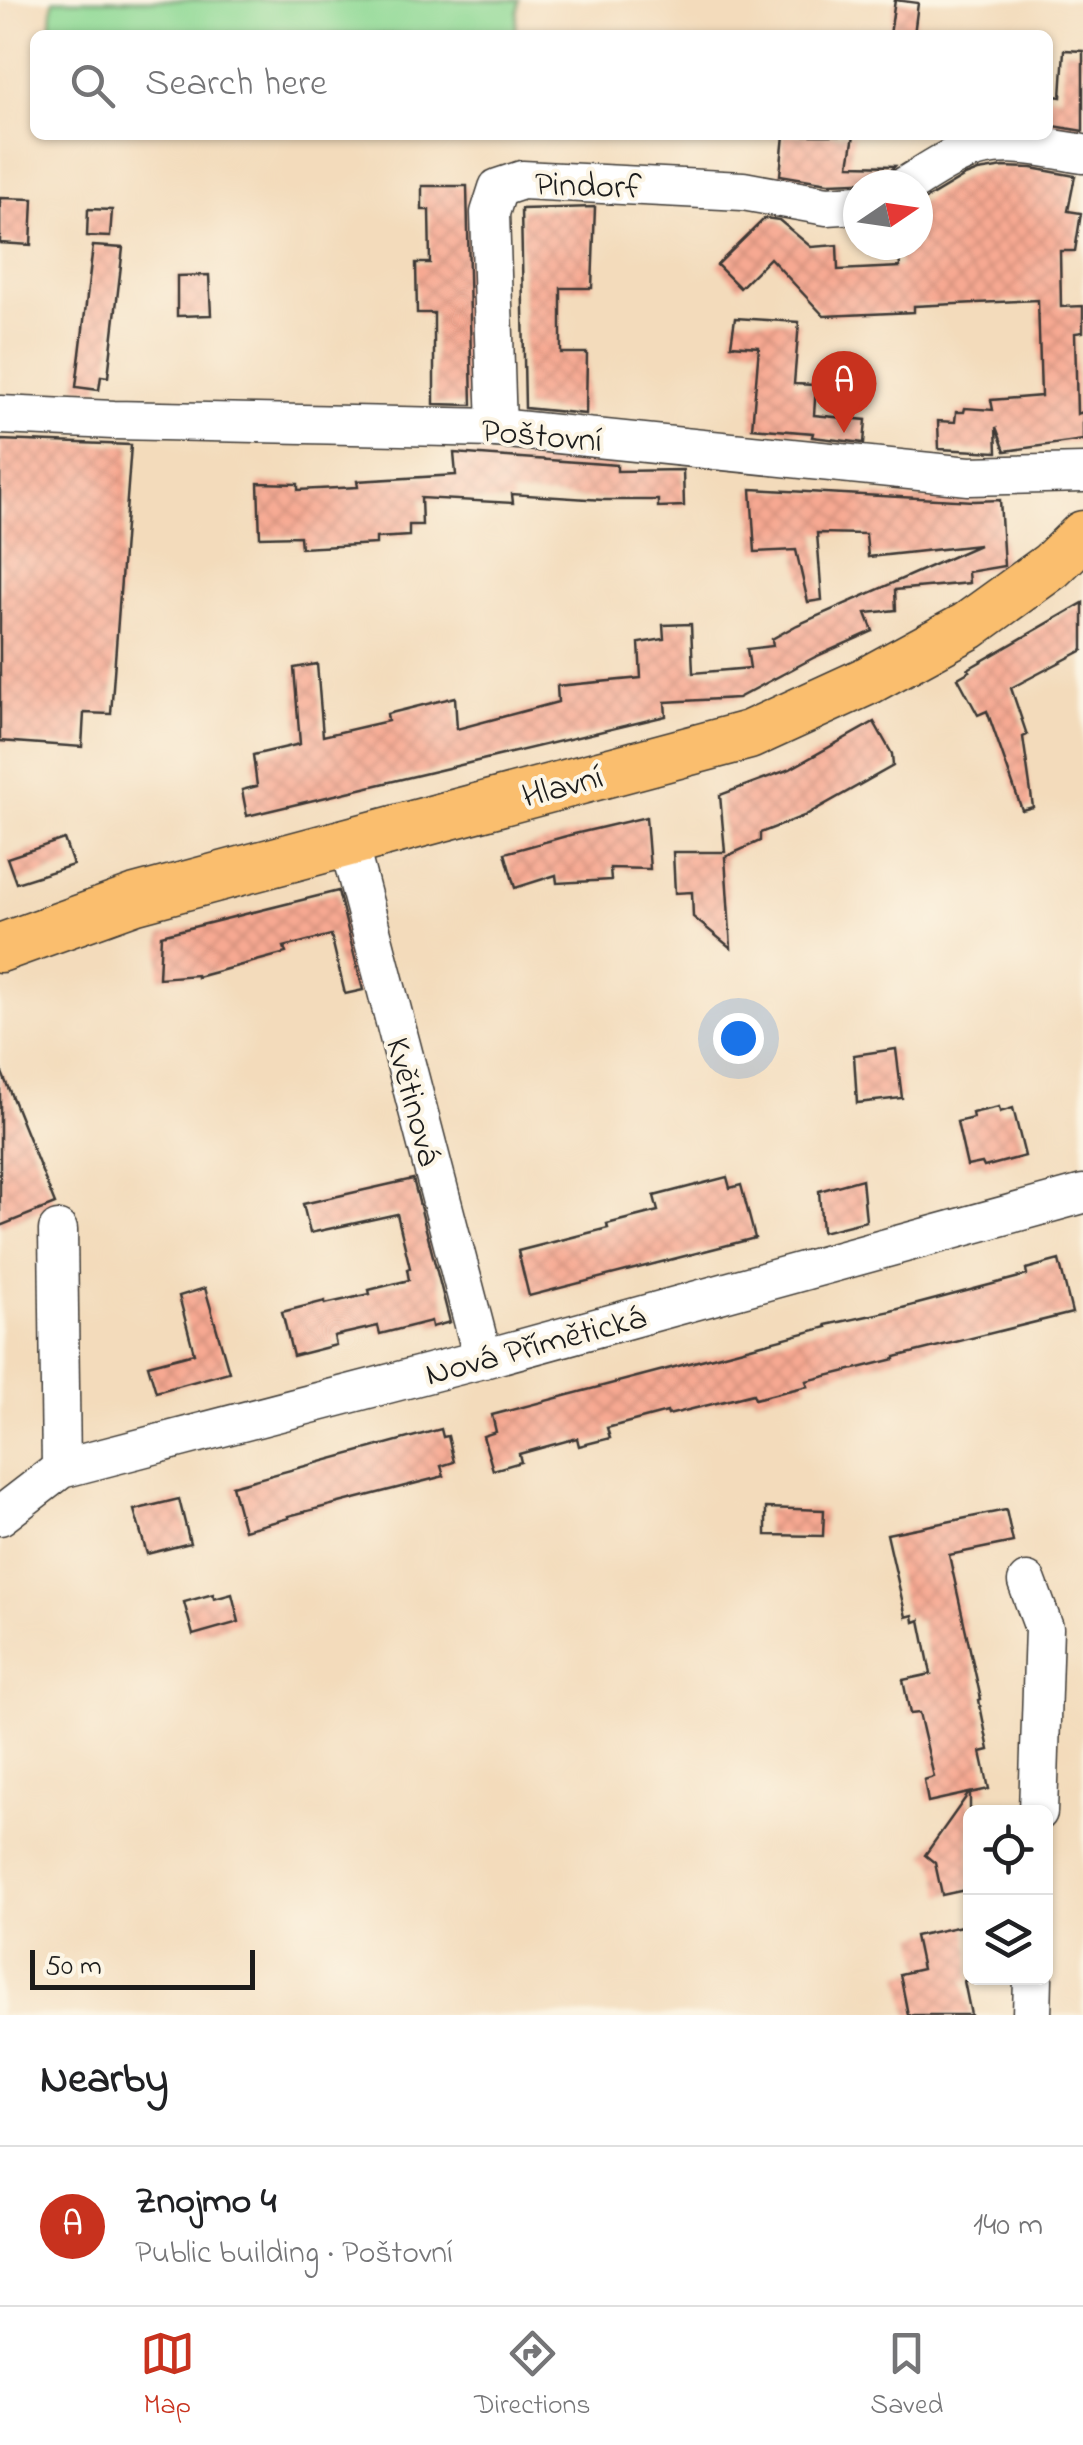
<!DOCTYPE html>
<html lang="en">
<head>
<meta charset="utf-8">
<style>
	body { margin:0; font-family:"Indie Flower",sans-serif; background:#f6f6f6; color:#202124 }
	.controls { position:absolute; right:30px; bottom:30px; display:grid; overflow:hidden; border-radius:15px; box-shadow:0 2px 8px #0004 }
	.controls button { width:90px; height:90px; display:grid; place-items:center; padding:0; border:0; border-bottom:2px solid #e0e0e0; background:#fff; color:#202124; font:50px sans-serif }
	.compass { position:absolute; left:843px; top:170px; width:90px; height:90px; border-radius:50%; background:#fff; box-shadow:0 2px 8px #0004; rotate:77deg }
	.scale { position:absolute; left:30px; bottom:25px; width:225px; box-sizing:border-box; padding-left:10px; border:5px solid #1c1c1c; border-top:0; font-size:28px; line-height:35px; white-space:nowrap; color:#1c1c1c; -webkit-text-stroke:8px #fcf5e5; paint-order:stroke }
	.you { position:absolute; left:738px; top:1038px; width:35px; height:35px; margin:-25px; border:8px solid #fff; border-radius:50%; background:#1a73e8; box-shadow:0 0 0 15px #1a73e833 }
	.badge { display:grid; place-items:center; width:65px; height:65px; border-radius:50%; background:#c8321e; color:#fff; font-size:32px; font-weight:700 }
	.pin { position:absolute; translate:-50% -82px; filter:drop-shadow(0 2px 5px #0008) }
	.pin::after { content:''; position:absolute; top:52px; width:35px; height:30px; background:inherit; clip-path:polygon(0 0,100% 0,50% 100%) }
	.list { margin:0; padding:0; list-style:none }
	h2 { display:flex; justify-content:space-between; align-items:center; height:130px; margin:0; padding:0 40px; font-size:42px }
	h2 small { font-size:32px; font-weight:400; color:#757577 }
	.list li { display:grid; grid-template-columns:65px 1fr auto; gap:30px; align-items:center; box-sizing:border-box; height:160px; padding:0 40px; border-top:2px solid #e0e0e0 }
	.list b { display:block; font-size:38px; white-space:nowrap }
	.list p { margin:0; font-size:32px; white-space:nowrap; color:#757577 }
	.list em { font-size:32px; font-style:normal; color:#757577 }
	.icon { flex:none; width:55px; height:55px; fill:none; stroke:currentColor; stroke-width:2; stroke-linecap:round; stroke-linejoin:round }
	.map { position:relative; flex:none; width:1083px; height:2015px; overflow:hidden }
	.search { position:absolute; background:#fff; box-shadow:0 2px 8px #0004; left:30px; right:30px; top:30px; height:110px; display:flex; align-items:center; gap:25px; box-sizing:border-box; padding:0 35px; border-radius:15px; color:#757577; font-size:38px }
	.sheet { height:290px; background:#fff }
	nav { display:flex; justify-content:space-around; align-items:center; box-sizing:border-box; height:140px; border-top:2px solid #e0e0e0; background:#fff; font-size:28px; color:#757577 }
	nav a { display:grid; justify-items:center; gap:5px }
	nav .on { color:#c8321e }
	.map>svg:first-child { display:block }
</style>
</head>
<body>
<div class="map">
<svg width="1083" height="2015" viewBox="0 0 1083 2015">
	<defs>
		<pattern id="building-cross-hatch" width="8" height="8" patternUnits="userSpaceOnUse" patternTransform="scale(2.5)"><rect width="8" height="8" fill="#f7a992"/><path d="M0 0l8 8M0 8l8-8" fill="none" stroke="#d3917d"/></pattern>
	</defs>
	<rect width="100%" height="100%" fill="#fcf5e5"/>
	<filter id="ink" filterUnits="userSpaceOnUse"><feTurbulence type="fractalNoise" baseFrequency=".01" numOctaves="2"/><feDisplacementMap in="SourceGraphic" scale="20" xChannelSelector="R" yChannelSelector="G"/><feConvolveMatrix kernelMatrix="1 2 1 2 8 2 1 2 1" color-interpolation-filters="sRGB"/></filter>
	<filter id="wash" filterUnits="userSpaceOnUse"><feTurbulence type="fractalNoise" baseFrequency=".0048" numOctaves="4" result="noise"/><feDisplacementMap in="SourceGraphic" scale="40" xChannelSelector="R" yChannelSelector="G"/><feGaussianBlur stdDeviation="2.25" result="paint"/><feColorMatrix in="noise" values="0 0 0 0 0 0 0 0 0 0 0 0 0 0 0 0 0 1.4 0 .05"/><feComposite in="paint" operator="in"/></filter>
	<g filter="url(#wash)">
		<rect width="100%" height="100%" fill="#f3dbbb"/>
		<polygon fill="#8fd995" stroke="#567a58" stroke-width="2.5" points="53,0 519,0 515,35 50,35"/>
		<g id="blocks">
			<g fill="url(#building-cross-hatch)">
				<polygon points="895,0 918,3 914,35 890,35"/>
				<polygon points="1064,50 1083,51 1083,131 1048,125 1048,95 1061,97"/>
				<polygon points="784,135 854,135 849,165 895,166 888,174 885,184 876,185 857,182 828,183 780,175"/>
				<polygon points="1004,167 1032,168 1075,176 1068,211 1081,213 1075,251 1060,251 1061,307 1083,306 1083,332 1075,333 1077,414 1083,412 1083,440 1005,451 996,427 997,452 939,449 938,421 955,422 956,412 964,412 965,408 993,410 991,400 1041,396 1038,300 914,306 914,312 824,316 770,258 740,288 717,265 765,218 779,220 811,247 837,245 838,270 900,267 898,245 918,245 918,204 965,176 978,171"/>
				<polygon points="422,186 467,186 472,405 434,404 434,313 417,313 416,263 430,263 429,210 422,210"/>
				<polygon points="0,198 33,199 31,245 0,243"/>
				<polygon points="595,207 592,288 561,288 561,353 587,353 586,414 525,408 521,209"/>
				<polygon points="88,209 112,210 110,237 87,236"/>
				<polygon points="93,246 123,248 108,377 101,376 99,390 76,387"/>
				<polygon points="209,275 211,315 177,316 177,276"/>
				<polygon points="735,318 799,322 794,384 816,385 814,415 866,420 864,443 812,437 813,433 752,428 759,347 731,345"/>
				<polygon points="0,440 131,445 111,714 84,713 82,747 0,741"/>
				<polygon points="454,453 617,465 617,471 683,470 684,506 658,507 658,500 603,500 512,494 513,503 421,498 422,525 409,525 409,536 376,538 376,544 301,548 300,536 260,537 258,483 298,484 298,490 358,487 357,481 456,475"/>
				<polygon points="751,489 974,501 1000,500 1004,566 968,572 969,583 895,590 896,610 866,613 873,631 815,657 738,698 665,702 666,716 247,816 242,790 257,786 253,755 300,744 294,668 317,664 323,736 388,721 387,714 455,697 457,729 558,702 557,686 641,678 639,643 664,639 663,625 691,624 693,673 750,668 747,649 773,646 772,639 797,625 979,545 868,557 866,534 817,533 822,600 808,602 796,550 755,552"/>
				<polygon points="1083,603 1083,650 1011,688 1027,735 1023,737 1033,807 1022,810 987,711 978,715 958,678 970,671 968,669"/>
				<polygon points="874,722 892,754 893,766 804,816 760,833 760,841 725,857 731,948 693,917 692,892 675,893 673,852 725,852 720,795 790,769"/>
				<polygon points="646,817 650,869 610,868 611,880 557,883 556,875 515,888 505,853 570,835"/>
				<polygon points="64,839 73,865 16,883 7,858"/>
				<polygon points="338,891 363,990 345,994 331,935 284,947 286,953 197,977 197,975 159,978 161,935"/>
				<polygon points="896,1049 902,1098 857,1103 854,1055"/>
				<polygon points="1,1070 55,1204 0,1226 0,1071"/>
				<polygon points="999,1107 1000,1112 1013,1108 1025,1156 984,1167 982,1163 967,1166 957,1122 973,1118 972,1113"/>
				<polygon points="727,1177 730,1188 741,1185 755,1238 529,1296 518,1251 608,1228 607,1224 658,1211 654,1196"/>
				<polygon points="413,1179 450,1322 432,1327 431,1321 380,1334 378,1326 334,1336 336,1345 293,1356 282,1312 325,1301 325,1304 370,1294 369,1290 409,1280 407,1269 410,1268 397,1214 310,1233 303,1204"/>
				<polygon points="862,1179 866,1221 822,1232 819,1191"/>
				<polygon points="1059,1260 1072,1313 895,1357 895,1359 806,1381 808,1386 787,1391 755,1399 753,1394 668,1415 667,1412 607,1428 610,1438 579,1446 577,1438 519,1454 521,1462 493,1470 483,1436 496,1432 492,1415 827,1327 826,1325 891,1311 1027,1275 1026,1269"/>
				<polygon points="205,1288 229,1372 156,1392 148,1365 194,1353 179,1296"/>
				<polygon points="441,1429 443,1437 448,1436 454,1462 441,1466 444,1476 288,1516 289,1518 244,1530 232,1486"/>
				<polygon points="179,1499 190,1543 147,1554 134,1510"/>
				<polygon points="766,1508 824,1510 823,1536 766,1535"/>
				<polygon points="1006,1510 1013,1542 949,1555 981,1699 979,1700 989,1750 981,1752 989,1789 970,1793 970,1889 942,1895 935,1863 925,1855 969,1793 928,1802 924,1780 934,1777 919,1713 910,1714 903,1680 931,1674 920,1620 914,1622 913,1615 906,1617 887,1534"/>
				<polygon points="213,1594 214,1599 232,1594 239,1622 193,1635 184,1602"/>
				<polygon points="966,1925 970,1948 970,1979 964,1981 971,2015 908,2015 900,1974 922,1969 915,1936"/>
			</g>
		</g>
	</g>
	<g filter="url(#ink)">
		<use href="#blocks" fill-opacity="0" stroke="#3c3934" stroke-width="2.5"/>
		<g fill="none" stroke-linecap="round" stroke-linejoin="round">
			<defs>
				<g id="minor">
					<path d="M907 185C923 175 939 164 956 156 996 135 1041 147 1083 154"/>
					<polyline points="0,415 114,420 497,428 969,476 1083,473"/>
					<polyline points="497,428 490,213 498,188 522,180 743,191 827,206 858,204"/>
					<polyline points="348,842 483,1359"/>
					<polyline points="58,1230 61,1469"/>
					<polyline points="0,1516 61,1469 483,1359 1083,1194"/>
					<polyline points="1027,1582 1044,1628 1038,1812"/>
					<polyline points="1032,2015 1033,1978"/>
				</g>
				<polyline id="major" points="0,948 136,899 749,735 869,680 968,626 1051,566 1083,535"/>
			</defs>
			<use href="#minor" stroke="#3c3934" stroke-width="41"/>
			<use href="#major" stroke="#3c3934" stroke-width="51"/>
			<use href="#minor" stroke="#fff" stroke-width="38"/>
			<use href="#major" stroke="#fabe6e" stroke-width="48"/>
		</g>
	</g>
	<g text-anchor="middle" stroke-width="8" stroke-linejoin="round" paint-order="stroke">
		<g font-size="35" fill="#1c1c1c" stroke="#fcf5e5">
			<text transform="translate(588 184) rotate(2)" y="12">Pindorf</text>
			<text transform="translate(542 434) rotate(5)" y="12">Poštovní</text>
			<text transform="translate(562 785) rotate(-15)" y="12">Hlavní</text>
			<text transform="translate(415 1101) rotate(75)" y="12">Květinová</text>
			<text transform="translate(535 1344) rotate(-15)" y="12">Nová Přímětická</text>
		</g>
	</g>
</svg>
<div class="controls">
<button><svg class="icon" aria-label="locate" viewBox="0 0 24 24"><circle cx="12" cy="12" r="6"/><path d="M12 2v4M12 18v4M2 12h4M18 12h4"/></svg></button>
<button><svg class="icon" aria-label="layers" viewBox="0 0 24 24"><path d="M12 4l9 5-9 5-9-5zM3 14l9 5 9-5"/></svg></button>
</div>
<svg class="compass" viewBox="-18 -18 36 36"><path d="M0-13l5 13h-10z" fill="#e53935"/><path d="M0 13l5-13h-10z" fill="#757577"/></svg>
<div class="scale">50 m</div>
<div class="you"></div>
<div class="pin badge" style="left:844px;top:433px">A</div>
<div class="search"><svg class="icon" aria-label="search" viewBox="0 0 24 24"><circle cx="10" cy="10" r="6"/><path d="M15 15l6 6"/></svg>Search here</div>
</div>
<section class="sheet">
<h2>Nearby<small></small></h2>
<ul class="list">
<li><span class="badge">A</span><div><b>Znojmo 4</b><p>Public building · Poštovní</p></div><em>140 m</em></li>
</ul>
</section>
<nav>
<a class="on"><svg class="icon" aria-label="map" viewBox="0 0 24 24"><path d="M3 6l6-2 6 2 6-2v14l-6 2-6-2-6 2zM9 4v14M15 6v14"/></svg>Map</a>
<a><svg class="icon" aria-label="directions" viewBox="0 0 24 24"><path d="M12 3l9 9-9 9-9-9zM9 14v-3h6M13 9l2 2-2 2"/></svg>Directions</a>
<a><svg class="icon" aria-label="saved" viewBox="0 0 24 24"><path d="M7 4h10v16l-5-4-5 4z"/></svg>Saved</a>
</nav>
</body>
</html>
